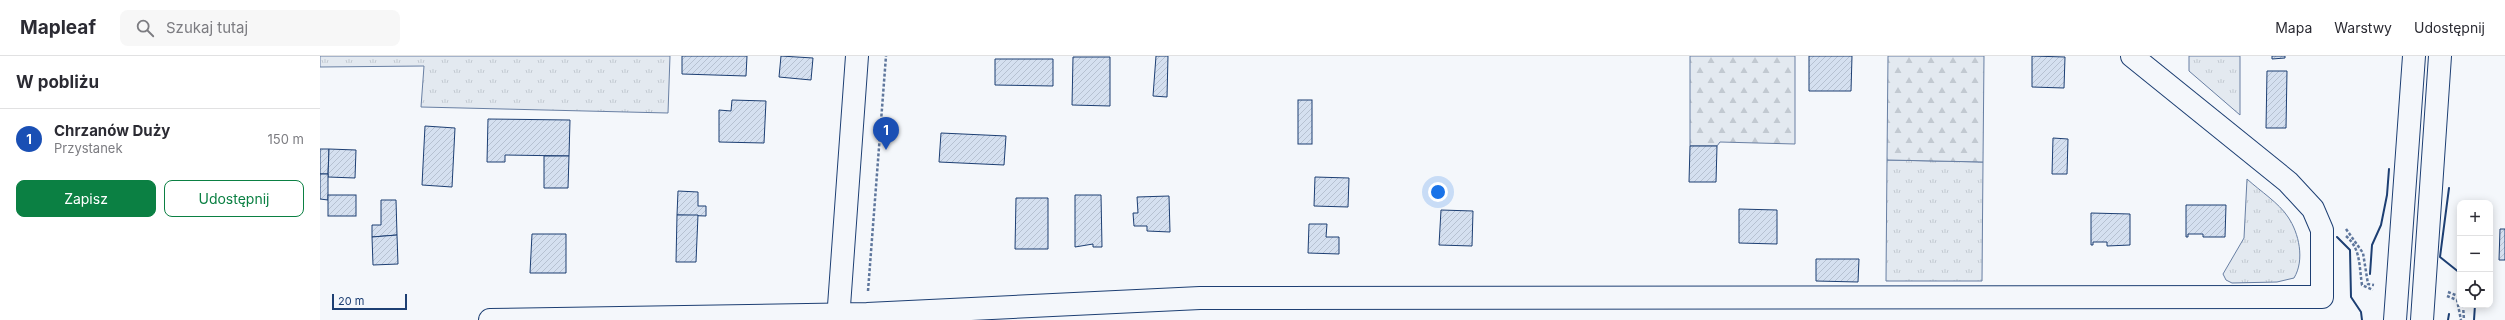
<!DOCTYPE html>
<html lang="pl">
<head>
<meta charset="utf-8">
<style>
	body { margin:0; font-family:Inter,sans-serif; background:#f7f7f7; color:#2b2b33 }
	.controls { position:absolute; right:12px; bottom:12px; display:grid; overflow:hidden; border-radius:8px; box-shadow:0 2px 10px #0003 }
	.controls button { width:36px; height:36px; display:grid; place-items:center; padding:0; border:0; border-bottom:1px solid #e1e1e2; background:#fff; color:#2b2b33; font:20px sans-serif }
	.scale { position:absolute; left:12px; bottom:10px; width:75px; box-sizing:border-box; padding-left:4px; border:2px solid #1d3f73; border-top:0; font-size:11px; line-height:14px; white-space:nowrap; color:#1d3f73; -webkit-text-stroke:3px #f4f7fb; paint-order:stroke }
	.you { position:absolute; left:1118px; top:136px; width:14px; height:14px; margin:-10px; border:3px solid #fff; border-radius:50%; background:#1a73e8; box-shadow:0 0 0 6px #1a73e833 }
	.badge { display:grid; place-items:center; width:26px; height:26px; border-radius:50%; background:#0b8043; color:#fff; font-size:13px; font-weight:700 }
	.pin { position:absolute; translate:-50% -33px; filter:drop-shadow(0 1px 2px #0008) }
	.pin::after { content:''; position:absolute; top:21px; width:14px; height:12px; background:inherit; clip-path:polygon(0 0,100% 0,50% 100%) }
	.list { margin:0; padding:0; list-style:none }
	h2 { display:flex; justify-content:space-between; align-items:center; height:52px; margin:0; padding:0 16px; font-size:17px }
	h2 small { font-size:13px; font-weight:400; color:#7c7c81 }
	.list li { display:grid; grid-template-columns:26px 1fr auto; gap:12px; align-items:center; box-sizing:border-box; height:60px; padding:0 16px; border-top:1px solid #e1e1e2 }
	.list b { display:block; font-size:15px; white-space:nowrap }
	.list p { margin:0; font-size:13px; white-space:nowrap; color:#7c7c81 }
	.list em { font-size:13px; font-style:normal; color:#7c7c81 }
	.actions { display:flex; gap:8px; padding:12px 16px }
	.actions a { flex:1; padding:9px 0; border:1px solid #0b8043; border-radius:8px; text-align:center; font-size:14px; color:#0b8043 }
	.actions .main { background:#0b8043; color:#fff }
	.icon { flex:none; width:22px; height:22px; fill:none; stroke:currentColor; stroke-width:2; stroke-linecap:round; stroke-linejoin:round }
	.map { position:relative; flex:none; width:2185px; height:264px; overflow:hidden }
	header { display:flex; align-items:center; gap:24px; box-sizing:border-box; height:56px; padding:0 20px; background:#fff; border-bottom:1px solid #e1e1e2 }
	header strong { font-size:19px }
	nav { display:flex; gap:22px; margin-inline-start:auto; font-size:14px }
	.search { width:280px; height:36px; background:#f7f7f7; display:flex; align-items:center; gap:10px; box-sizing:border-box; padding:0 14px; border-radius:8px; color:#7c7c81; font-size:15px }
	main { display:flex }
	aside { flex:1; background:#fff }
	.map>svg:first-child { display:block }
</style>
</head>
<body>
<header>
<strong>Mapleaf</strong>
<div class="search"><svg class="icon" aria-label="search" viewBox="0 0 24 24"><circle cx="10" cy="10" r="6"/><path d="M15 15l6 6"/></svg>Szukaj tutaj</div>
<nav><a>Mapa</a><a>Warstwy</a><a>Udostępnij</a></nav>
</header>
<main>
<aside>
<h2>W pobliżu<small></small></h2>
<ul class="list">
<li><span class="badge" style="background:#1a4fb4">1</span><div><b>Chrzanów Duży</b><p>Przystanek</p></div><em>150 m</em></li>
</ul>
<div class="actions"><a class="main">Zapisz</a><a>Udostępnij</a></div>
</aside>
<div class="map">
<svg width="2185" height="264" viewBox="0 0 2185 264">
	<defs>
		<pattern id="grass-tufts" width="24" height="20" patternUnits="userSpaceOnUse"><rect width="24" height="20" fill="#e3e9f0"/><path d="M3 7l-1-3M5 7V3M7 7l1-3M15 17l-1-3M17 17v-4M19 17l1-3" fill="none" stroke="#c2c9d1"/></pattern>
		<pattern id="forest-firs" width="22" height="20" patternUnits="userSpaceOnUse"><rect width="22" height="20" fill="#e3e9f0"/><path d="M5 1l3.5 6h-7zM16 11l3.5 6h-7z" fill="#c2c9d1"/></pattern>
		<pattern id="building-hatch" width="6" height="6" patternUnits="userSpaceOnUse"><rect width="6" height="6" fill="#d5e0f0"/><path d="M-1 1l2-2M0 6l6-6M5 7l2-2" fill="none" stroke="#b6c1d1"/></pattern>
	</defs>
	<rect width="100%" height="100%" fill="#f4f7fb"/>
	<g fill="url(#grass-tufts)" stroke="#687fa3">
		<polygon points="0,0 350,0 348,57 101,51 104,10 0,11"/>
		<polygon points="1869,0 1920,0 1920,59 1869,15"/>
		<polygon points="1567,104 1663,106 1662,225 1566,225"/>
		<path d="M1927 123C1940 135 1959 147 1968 161 1979 177 1985 204 1974 222L1957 226 1912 227 1906 224 1903 218 1924 182Z"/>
	</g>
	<g fill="url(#forest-firs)" stroke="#687fa3">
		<polygon points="1370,0 1475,0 1475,88 1400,86 1397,90 1370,90"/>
		<polygon points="1568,0 1664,0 1663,106 1567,104"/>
	</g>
	<g fill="url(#building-hatch)" stroke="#1d3f73">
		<polygon points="362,0 427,0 426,20 362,18"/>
		<polygon points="461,0 493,2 491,24 459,21"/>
		<polygon points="836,0 848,0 847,41 833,40"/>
		<polygon points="1489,0 1532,0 1531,35 1489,35"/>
		<polygon points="1712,0 1745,1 1744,32 1712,31"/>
		<polygon points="1952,0 1965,0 1965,2 1952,3"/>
		<polygon points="753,1 790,1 790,50 752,49"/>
		<polygon points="675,3 733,3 733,30 675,29"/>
		<polygon points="1947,15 1967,15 1966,72 1946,72"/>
		<polygon points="412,44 446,45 444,87 399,86 399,54 411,55"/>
		<rect x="978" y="44" width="14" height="44"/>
		<polygon points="168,63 250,64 249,100 185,99 185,106 167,106"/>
		<polygon points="105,70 135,72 132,131 102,129"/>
		<polygon points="621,77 686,80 684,109 619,106"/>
		<polygon points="1733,82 1748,83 1747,118 1732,118"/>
		<polygon points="1370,90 1397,90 1396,126 1369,126"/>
		<polygon points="0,93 9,93 8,118 0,118"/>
		<polygon points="9,93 36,94 35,122 8,121"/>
		<polygon points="224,100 249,100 248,132 224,132"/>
		<polygon points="0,118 8,118 8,144 0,143"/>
		<polygon points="995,121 1029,122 1028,151 994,150"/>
		<polygon points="358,135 378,136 378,150 386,150 386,160 357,159"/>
		<rect x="8" y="139" width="28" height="21"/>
		<polygon points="755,139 781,139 782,191 773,191 773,188 755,191"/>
		<polygon points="849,140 850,176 827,175 827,170 814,170 813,157 818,157 817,141"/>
		<polygon points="696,142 728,142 728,193 695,193"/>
		<polygon points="61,144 76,144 77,179 52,181 52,169 61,169"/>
		<polygon points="1866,149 1906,149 1905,181 1883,181 1883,178 1868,178 1868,181 1866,181"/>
		<polygon points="1419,153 1457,154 1457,188 1419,187"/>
		<polygon points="1121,154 1153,155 1152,190 1119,189"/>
		<polygon points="1771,157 1810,158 1810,189 1787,190 1787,186 1773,186 1773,189 1771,189"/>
		<polygon points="357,159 378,159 376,206 356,206"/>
		<polygon points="989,168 1007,168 1006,181 1019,181 1019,198 988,197"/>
		<polygon points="2180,173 2185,173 2185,204 2179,204"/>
		<polygon points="212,178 246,178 246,217 210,217"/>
		<polygon points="77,179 78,208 53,209 52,181"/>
		<polygon points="1496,203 1539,203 1538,226 1496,225"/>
	</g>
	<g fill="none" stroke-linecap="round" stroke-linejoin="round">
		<defs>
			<polyline id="minor" points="170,264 547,258 880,242 2002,241 2002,174 1993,153 1968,126 1812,0"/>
			<polyline id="tertiary" points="518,264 537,0"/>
			<g id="secondary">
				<polyline points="2075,264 2094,0"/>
				<polyline points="2102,264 2120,0"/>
			</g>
		</defs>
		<use href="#minor" stroke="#1d3f73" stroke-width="24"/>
		<use href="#tertiary" stroke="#1d3f73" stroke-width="24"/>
		<use href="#secondary" stroke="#1d3f73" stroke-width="24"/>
		<g stroke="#5e769c" stroke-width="2.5" stroke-dasharray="3 2" stroke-linecap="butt">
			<polyline points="2026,173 2043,197 2048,228 2054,229"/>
			<path d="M2026 180C2041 193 2039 210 2042 229L2053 234"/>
			<polyline points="548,235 566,0"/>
			<polyline points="2128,236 2138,240 2140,243"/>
			<polyline points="2127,240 2137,244 2141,264"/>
			<polyline points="2143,249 2144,264"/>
		</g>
		<use href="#minor" stroke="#f4f7fb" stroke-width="22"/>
		<use href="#tertiary" stroke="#f4f7fb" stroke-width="22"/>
		<use href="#secondary" stroke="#f4f7fb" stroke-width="22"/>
		<g stroke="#1d3f73" stroke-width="2">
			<polyline points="2129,132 2120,201 2140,217"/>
			<polyline points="2017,181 2030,194 2031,241 2041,256 2042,264"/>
			<polyline points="2050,218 2052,189 2061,169 2067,139 2069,113"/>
			<polyline points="2128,264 2129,258"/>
			<polyline points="2154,264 2155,249"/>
		</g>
	</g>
</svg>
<div class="controls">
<button>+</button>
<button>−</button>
<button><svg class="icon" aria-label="locate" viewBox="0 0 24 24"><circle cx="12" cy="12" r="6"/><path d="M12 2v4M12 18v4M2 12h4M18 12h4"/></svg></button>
</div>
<div class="scale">20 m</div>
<div class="you"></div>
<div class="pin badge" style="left:566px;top:94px;background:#1a4fb4">1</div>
</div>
</main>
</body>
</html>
